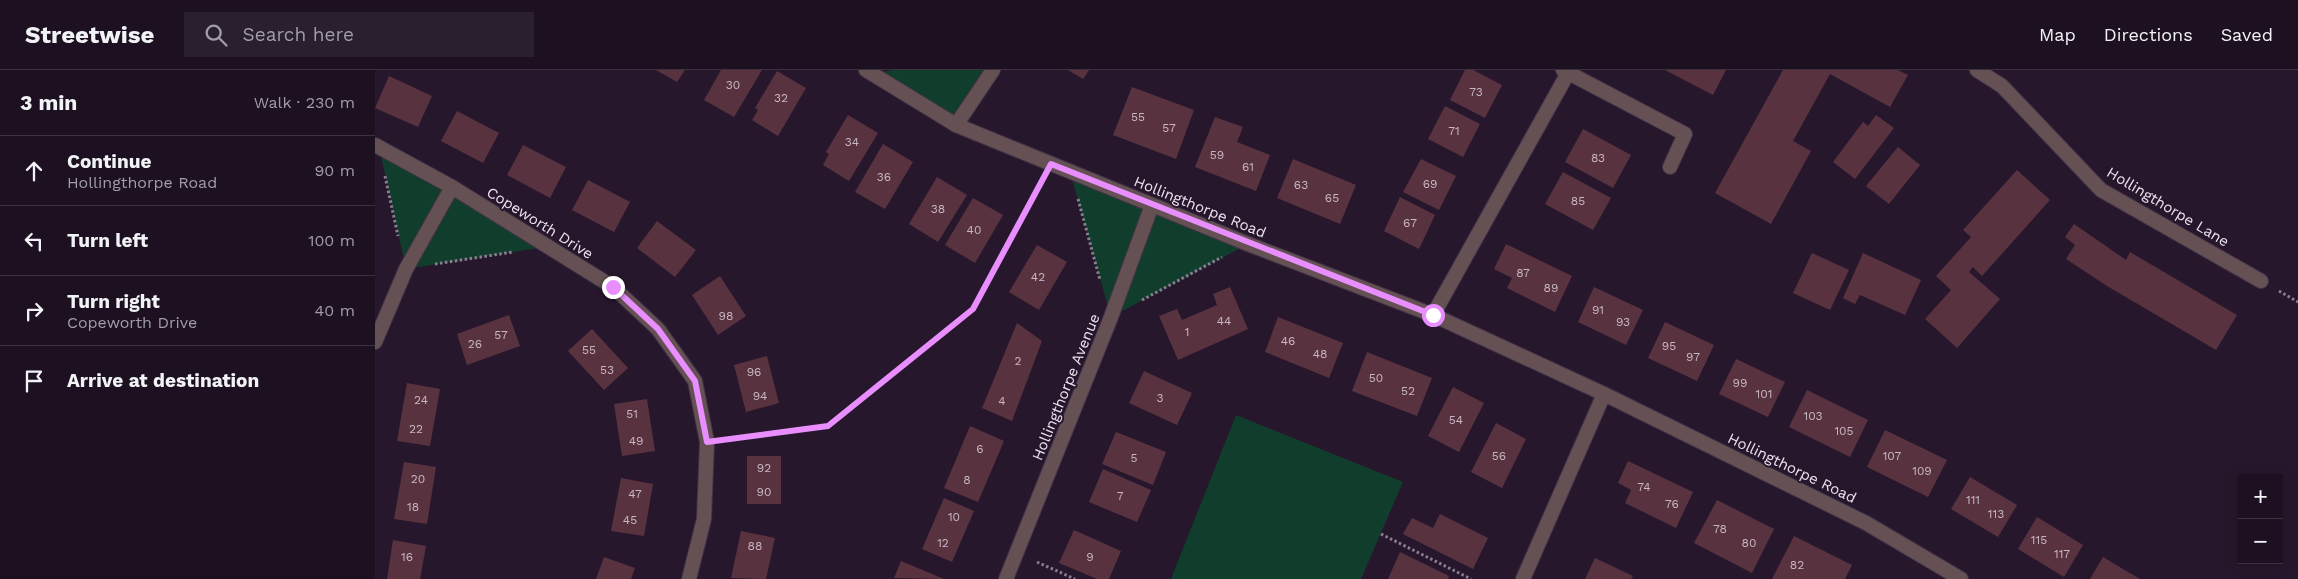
<!DOCTYPE html>
<html lang="en">
<head>
<meta charset="utf-8">
<style>
	body { margin:0; font-family:"Work Sans",sans-serif; background:#2a1f2e; color:#f1f3f6 }
	.controls { position:absolute; right:15px; bottom:15px; display:grid; overflow:hidden; border-radius:0px; box-shadow:0 2px 12px #0003 }
	.controls button { width:45px; height:45px; display:grid; place-items:center; padding:0; border:0; border-bottom:1px solid #3b313f; background:#1d1121; color:#f1f3f6; font:25px sans-serif }
	.stop { position:absolute; width:15px; height:15px; margin:-11px; border:4px solid #e88eff; border-radius:50%; background:#fff }
	.stop.end { background:#e88eff; border-color:#fff; box-shadow:0 1px 5px #0008 }
	.list { margin:0; padding:0; list-style:none }
	h2 { display:flex; justify-content:space-between; align-items:center; height:65px; margin:0; padding:0 20px; font-size:21px }
	h2 small { font-size:16px; font-weight:400; color:#a09da5 }
	.list li { display:grid; grid-template-columns:32px 1fr auto; gap:15px; align-items:center; box-sizing:border-box; height:70px; padding:0 20px; border-top:1px solid #3b313f }
	.list b { display:block; font-size:19px; white-space:nowrap }
	.list p { margin:0; font-size:16px; white-space:nowrap; color:#a09da5 }
	.list em { font-size:16px; font-style:normal; color:#a09da5 }
	.icon { flex:none; width:28px; height:28px; fill:none; stroke:currentColor; stroke-width:2; stroke-linecap:round; stroke-linejoin:round }
	.map { position:relative; flex:none; width:1923px; height:509px; overflow:hidden }
	header { display:flex; align-items:center; gap:30px; box-sizing:border-box; height:70px; padding:0 25px; background:#1d1121; border-bottom:1px solid #3b313f }
	header strong { font-size:24px }
	nav { display:flex; gap:28px; margin-inline-start:auto; font-size:18px }
	.search { width:350px; height:45px; background:#2a1f2e; display:flex; align-items:center; gap:12px; box-sizing:border-box; padding:0 18px; border-radius:0px; color:#a09da5; font-size:19px }
	main { display:flex }
	aside { flex:1; background:#1d1121 }
	.map>svg:first-child { display:block }
</style>
</head>
<body>
<header>
<strong>Streetwise</strong>
<div class="search"><svg class="icon" aria-label="search" viewBox="0 0 24 24"><circle cx="10" cy="10" r="6"/><path d="M15 15l6 6"/></svg>Search here</div>
<nav><a>Map</a><a>Directions</a><a>Saved</a></nav>
</header>
<main>
<aside>
<h2>3 min<small>Walk · 230 m</small></h2>
<ul class="list">
<li><svg class="icon" aria-label="ahead" viewBox="0 0 24 24"><path d="M12 20V5M6 11l6-6 6 6"/></svg><div><b>Continue</b><p>Hollingthorpe Road</p></div><em>90 m</em></li>
<li><svg class="icon" aria-label="left" viewBox="0 0 24 24"><path d="M17 20v-9H6M10 6l-5 5 5 5"/></svg><div><b>Turn left</b></div><em>100 m</em></li>
<li><svg class="icon" aria-label="right" viewBox="0 0 24 24"><path d="M7 20v-9h11M14 6l5 5-5 5"/></svg><div><b>Turn right</b><p>Copeworth Drive</p></div><em>40 m</em></li>
<li><svg class="icon" aria-label="arrive" viewBox="0 0 24 24"><path d="M6 21V4h12l-3 4 3 4H6"/></svg><div><b>Arrive at destination</b></div></li>
</ul>
</aside>
<div class="map">
<svg width="1923" height="509" viewBox="0 0 1923 509">
	<rect width="100%" height="100%" fill="#27172c"/>
	<g fill="#113e2c">
		<polygon points="518,0 618,0 581,55 498,4"/>
		<polygon points="4,77 170,177 31,199"/>
		<polygon points="695,102 873,174 736,247"/>
		<polygon points="861,345 1028,412 986,509 796,509"/>
	</g>
	<g fill="#59323f">
		<polygon points="281,0 310,0 302,12"/>
		<polygon points="346,0 387,0 359,47 329,30"/>
		<polygon points="693,0 714,0 708,9"/>
		<polygon points="1090,0 1098,0 1127,15 1110,48 1075,30"/>
		<polygon points="1290,0 1351,0 1338,25"/>
		<polygon points="1408,0 1523,0 1533,5 1515,37 1455,4 1418,71 1436,81 1396,154 1340,123"/>
		<polygon points="402,1 431,18 403,66 377,50 383,40 380,38"/>
		<polygon points="14,6 57,26 43,57 0,38"/>
		<polygon points="757,17 819,40 801,89 738,65"/>
		<polygon points="1070,36 1105,54 1088,87 1053,69"/>
		<polygon points="82,41 124,63 108,93 66,71"/>
		<polygon points="473,45 503,63 474,111 448,95 454,84 451,82"/>
		<polygon points="1501,45 1519,58 1480,109 1458,92 1488,52 1493,56"/>
		<polygon points="840,47 868,57 862,72 895,85 881,121 820,97"/>
		<polygon points="1208,59 1256,85 1238,118 1190,92"/>
		<polygon points="508,74 538,92 510,139 480,122"/>
		<polygon points="148,75 191,97 175,128 132,105"/>
		<polygon points="1523,77 1545,95 1514,134 1491,116"/>
		<polygon points="918,89 981,115 965,154 902,128"/>
		<polygon points="1046,89 1081,106 1064,140 1028,122"/>
		<polygon points="1642,100 1675,130 1607,206 1598,197 1594,202 1625,229 1582,278 1550,249 1576,220 1561,206 1596,167 1588,160"/>
		<polygon points="1188,102 1236,128 1218,160 1170,134"/>
		<polygon points="562,107 592,125 563,172 534,154"/>
		<polygon points="213,110 255,132 239,162 197,140"/>
		<polygon points="1025,127 1060,145 1044,179 1009,161"/>
		<polygon points="598,128 628,145 600,193 570,175"/>
		<polygon points="282,151 321,180 300,207 262,178"/>
		<polygon points="1699,154 1751,190 1755,182 1862,245 1841,280 1732,216 1691,189 1700,175 1690,167"/>
		<polygon points="1131,174 1197,206 1180,242 1132,218 1137,208 1119,199"/>
		<polygon points="662,175 692,192 664,240 634,222"/>
		<polygon points="1437,183 1474,200 1455,240 1418,223"/>
		<polygon points="1488,183 1546,210 1530,245 1485,225 1480,234 1468,228"/>
		<polygon points="345,206 371,246 343,265 317,225"/>
		<polygon points="855,217 873,259 803,290 784,246 802,239 807,250 842,235 838,224"/>
		<polygon points="1219,217 1268,240 1251,275 1203,252"/>
		<polygon points="134,245 145,276 92,295 82,264"/>
		<polygon points="903,247 968,273 954,308 890,282"/>
		<polygon points="1290,252 1339,275 1322,311 1273,288"/>
		<polygon points="642,253 667,271 637,351 607,338"/>
		<polygon points="217,259 253,298 229,320 193,281"/>
		<polygon points="992,282 1057,308 1042,346 977,321"/>
		<polygon points="392,286 404,333 371,342 359,295"/>
		<polygon points="1361,289 1410,312 1393,347 1344,324"/>
		<polygon points="769,301 817,323 802,355 754,333"/>
		<polygon points="32,313 65,319 55,376 22,371"/>
		<polygon points="1078,317 1109,333 1084,382 1053,366"/>
		<polygon points="1432,320 1493,350 1475,387 1414,357"/>
		<polygon points="272,329 280,381 247,386 239,334"/>
		<polygon points="1121,353 1151,369 1127,418 1096,402"/>
		<polygon points="595,356 629,371 603,432 569,418"/>
		<polygon points="1510,360 1572,390 1553,427 1492,397"/>
		<polygon points="741,362 791,382 778,415 727,394"/>
		<rect x="372" y="386" width="34" height="48"/>
		<polygon points="1253,391 1318,422 1301,458 1250,433 1256,420 1243,413"/>
		<polygon points="29,392 61,397 52,454 19,449"/>
		<polygon points="728,399 776,420 762,452 714,432"/>
		<polygon points="1595,407 1642,435 1623,467 1576,439"/>
		<polygon points="246,408 278,414 269,466 236,461"/>
		<polygon points="569,428 599,441 577,492 547,479"/>
		<polygon points="1342,430 1399,459 1377,503 1319,473"/>
		<polygon points="1065,444 1113,468 1098,499 1028,464 1037,448 1058,458"/>
		<polygon points="1662,447 1708,475 1689,507 1643,479"/>
		<polygon points="699,460 746,481 734,509 722,509 684,493"/>
		<polygon points="366,461 400,468 391,509 356,508"/>
		<polygon points="1419,466 1477,495 1470,509 1397,509"/>
		<polygon points="18,470 51,476 45,509 12,509"/>
		<polygon points="1025,482 1074,506 1073,509 1013,509"/>
		<polygon points="229,487 260,498 256,509 221,509"/>
		<polygon points="1728,487 1753,502 1765,509 1715,509"/>
		<polygon points="1220,488 1258,506 1256,509 1210,509"/>
		<polygon points="526,491 569,509 519,508"/>
	</g>
	<g fill="none" stroke-linecap="round" stroke-linejoin="round">
		<defs>
			<g id="minor">
				<polyline points="491,0 581,55 873,174 1058,245 1229,324 1491,453 1586,509"/>
				<polyline points="1188,0 1310,64 1295,97"/>
				<polyline points="1602,0 1627,16 1726,120 1886,211"/>
				<polyline points="581,55 618,0"/>
				<polyline points="0,75 77,117 238,217 283,259 320,311 332,372 329,449 314,509"/>
				<polyline points="1058,245 1193,3"/>
				<polyline points="0,272 31,199 77,117"/>
				<polyline points="631,509 736,247 777,135"/>
				<polyline points="1148,509 1229,324"/>
			</g>
		</defs>
		<use href="#minor" stroke="#433348" stroke-width="16"/>
		<g stroke="#8b7e90" stroke-width="3" stroke-dasharray="2.5 2.5" stroke-linecap="butt">
			<polyline points="10,106 23,166"/>
			<polyline points="703,129 725,210"/>
			<polyline points="60,194 138,182"/>
			<polyline points="1904,221 1923,232"/>
			<polyline points="767,230 847,187"/>
			<polyline points="353,369 453,355 598,239 666,113"/>
			<polyline points="1006,464 1096,509"/>
			<polyline points="662,492 700,509"/>
		</g>
		<use href="#minor" stroke="#655153" stroke-width="14"/>
	</g>
	<g fill="none" stroke-linecap="round" stroke-linejoin="round">
		<polyline stroke="#e88eff" stroke-width="6" points="238,217 283,259 320,311 332,372 453,356 598,239 676,94 1058,245"/>
	</g>
	<g text-anchor="middle" stroke-width="4" stroke-linejoin="round" paint-order="stroke">
		<g font-size="12" fill="#c8b6c4">
			<text x="358" y="19">30</text>
			<text x="1101" y="26">73</text>
			<text x="406" y="32">32</text>
			<text x="763" y="51">55</text>
			<text x="794" y="62">57</text>
			<text x="1079" y="65">71</text>
			<text x="477" y="76">34</text>
			<text x="842" y="89">59</text>
			<text x="1223" y="92">83</text>
			<text x="873" y="101">61</text>
			<text x="509" y="111">36</text>
			<text x="1055" y="118">69</text>
			<text x="926" y="119">63</text>
			<text x="957" y="132">65</text>
			<text x="1203" y="135">85</text>
			<text x="563" y="143">38</text>
			<text x="1035" y="157">67</text>
			<text x="599" y="164">40</text>
			<text x="1148" y="207">87</text>
			<text x="663" y="211">42</text>
			<text x="1176" y="222">89</text>
			<text x="1223" y="244">91</text>
			<text x="351" y="250">98</text>
			<text x="849" y="255">44</text>
			<text x="1248" y="256">93</text>
			<text x="812" y="266">1</text>
			<text x="126" y="269">57</text>
			<text x="913" y="275">46</text>
			<text x="100" y="278">26</text>
			<text x="1294" y="280">95</text>
			<text x="214" y="284">55</text>
			<text x="945" y="288">48</text>
			<text x="1318" y="291">97</text>
			<text x="643" y="295">2</text>
			<text x="232" y="304">53</text>
			<text x="379" y="306">96</text>
			<text x="1001" y="312">50</text>
			<text x="1365" y="317">99</text>
			<text x="1033" y="325">52</text>
			<text x="1389" y="328">101</text>
			<text x="385" y="330">94</text>
			<text x="785" y="332">3</text>
			<text x="46" y="334">24</text>
			<text x="627" y="335">4</text>
			<text x="257" y="348">51</text>
			<text x="1438" y="350">103</text>
			<text x="1081" y="354">54</text>
			<text x="41" y="363">22</text>
			<text x="1469" y="365">105</text>
			<text x="261" y="375">49</text>
			<text x="605" y="383">6</text>
			<text x="1124" y="390">56</text>
			<text x="1517" y="390">107</text>
			<text x="759" y="392">5</text>
			<text x="389" y="402">92</text>
			<text x="1547" y="405">109</text>
			<text x="43" y="413">20</text>
			<text x="592" y="414">8</text>
			<text x="1269" y="421">74</text>
			<text x="389" y="426">90</text>
			<text x="260" y="428">47</text>
			<text x="745" y="430">7</text>
			<text x="1598" y="434">111</text>
			<text x="1297" y="438">76</text>
			<text x="38" y="441">18</text>
			<text x="1621" y="448">113</text>
			<text x="579" y="451">10</text>
			<text x="255" y="454">45</text>
			<text x="1345" y="463">78</text>
			<text x="1664" y="474">115</text>
			<text x="568" y="477">12</text>
			<text x="1374" y="477">80</text>
			<text x="380" y="480">88</text>
			<text x="1687" y="488">117</text>
			<text x="32" y="491">16</text>
			<text x="715" y="491">9</text>
			<text x="1422" y="499">82</text>
		</g>
		<g font-size="15" fill="#ede2f1" stroke="#27172c">
			<text transform="translate(825 137) rotate(22)" y="5">Hollingthorpe Road</text>
			<text transform="translate(1793 137) rotate(31)" y="5">Hollingthorpe Lane</text>
			<text transform="translate(165 153) rotate(32)" y="5">Copeworth Drive</text>
			<text transform="translate(691 317) rotate(-68)" y="5">Hollingthorpe Avenue</text>
			<text transform="translate(1417 398) rotate(26)" y="5">Hollingthorpe Road</text>
		</g>
	</g>
</svg>
<div class="controls">
<button>+</button>
<button>−</button>
</div>
<div class="stop" style="left:1058px;top:245px"></div>
<div class="stop end" style="left:238px;top:217px"></div>
</div>
</main>
</body>
</html>
